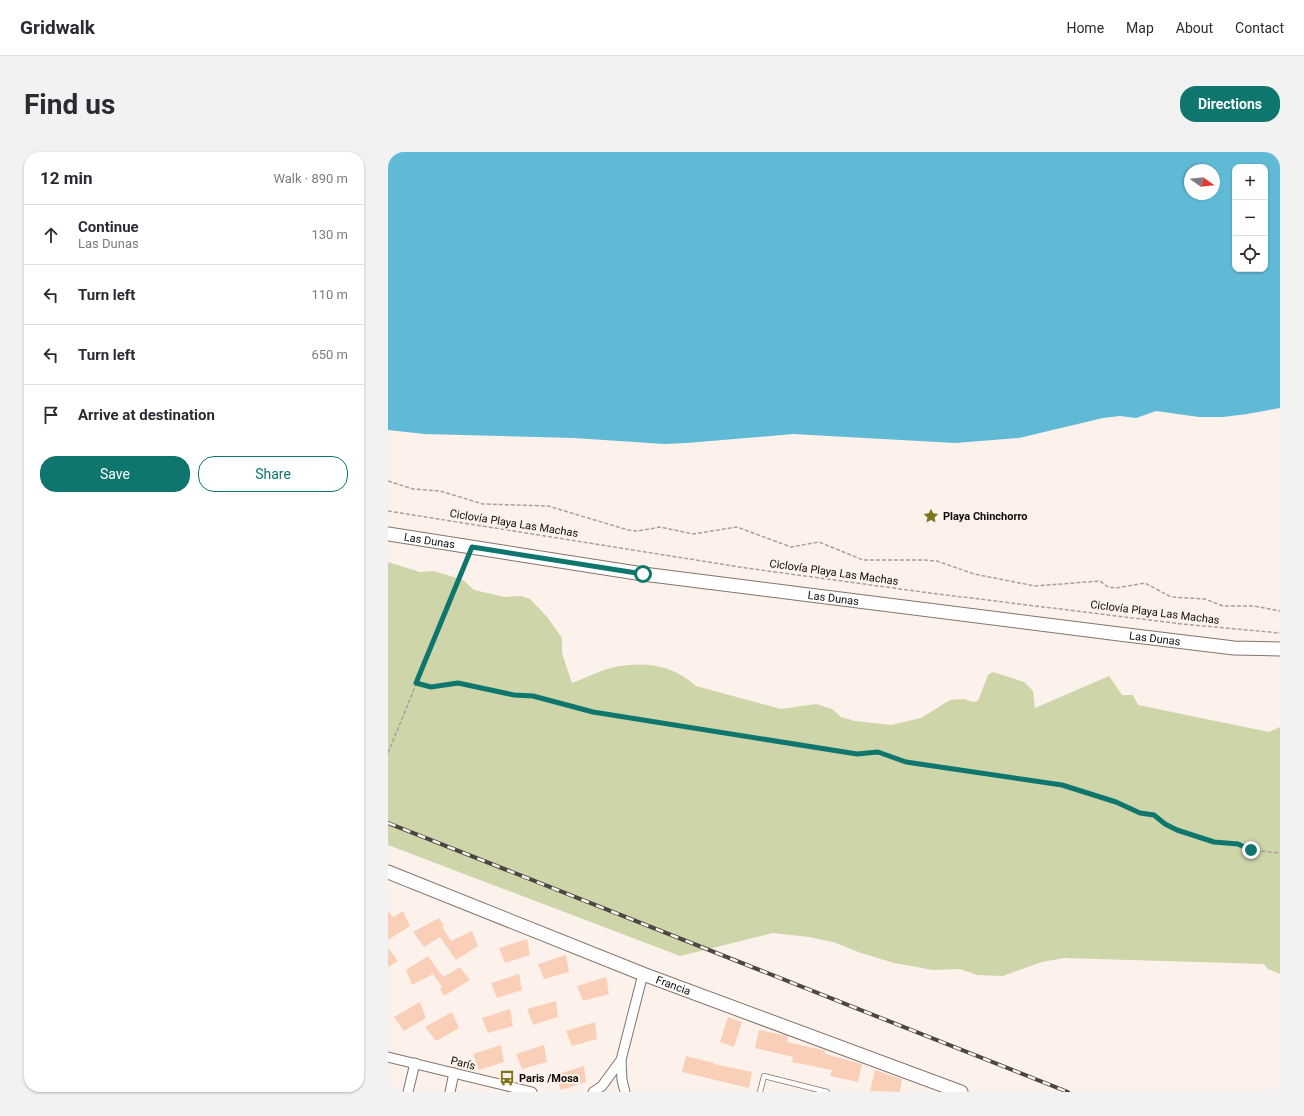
<!DOCTYPE html>
<html lang="en">
<head>
<meta charset="utf-8">
<style>
	body { margin:0; font-family:Roboto,sans-serif; background:#f2f2f3; color:#2b2b33 }
	.controls { position:absolute; right:12px; top:12px; display:grid; overflow:hidden; border-radius:8px; box-shadow:0 1px 3px #0004 }
	.controls button { width:36px; height:36px; display:grid; place-items:center; padding:0; border:0; border-bottom:1px solid #e1e1e2; background:#fff; color:#2b2b33; font:20px sans-serif }
	.compass { position:absolute; left:796px; top:12px; width:36px; height:36px; border-radius:50%; background:#fff; box-shadow:0 1px 3px #0004; rotate:104deg }
	.stop { position:absolute; width:12px; height:12px; margin:-9px; border:3px solid #0f766e; border-radius:50%; background:#fff }
	.stop.end { background:#0f766e; border-color:#fff; box-shadow:0 1px 4px #0008 }
	.list { margin:0; padding:0; list-style:none }
	h2 { display:flex; justify-content:space-between; align-items:center; height:52px; margin:0; padding:0 16px; font-size:17px }
	h2 small { font-size:13px; font-weight:400; color:#7c7c81 }
	.list li { display:grid; grid-template-columns:26px 1fr auto; gap:12px; align-items:center; box-sizing:border-box; height:60px; padding:0 16px; border-top:1px solid #e1e1e2 }
	.list b { display:block; font-size:15px; white-space:nowrap }
	.list p { margin:0; font-size:13px; white-space:nowrap; color:#7c7c81 }
	.list em { font-size:13px; font-style:normal; color:#7c7c81 }
	.actions { display:flex; gap:8px; padding:12px 16px }
	.actions a { flex:1; padding:9px 0; border:1px solid #0f766e; border-radius:16px; text-align:center; font-size:14px; color:#0f766e }
	.actions .main { background:#0f766e; color:#fff }
	.icon { flex:none; width:22px; height:22px; fill:none; stroke:currentColor; stroke-width:2; stroke-linecap:round; stroke-linejoin:round }
	.map { position:relative; flex:none; width:892px; height:940px; overflow:hidden; border-radius:16px }
	header { display:flex; align-items:center; gap:24px; box-sizing:border-box; height:56px; padding:0 20px; background:#fff; border-bottom:1px solid #e1e1e2 }
	header strong { font-size:19px }
	nav { display:flex; gap:22px; margin-inline-start:auto; font-size:14px }
	.intro { display:flex; align-items:center; justify-content:space-between; box-sizing:border-box; height:96px; padding:0 24px }
	h1 { margin:0; font-size:28px }
	.button { padding:10px 18px; border-radius:16px; background:#0f766e; color:#fff; font-size:14px; font-weight:700 }
	main { display:flex; gap:24px; padding:0 24px }
	aside { flex:1; background:#fff; border-radius:16px; box-shadow:0 1px 3px #0004 }
	.map>svg:first-child { display:block }
</style>
</head>
<body>
<header>
<strong>Gridwalk</strong>
<nav><a>Home</a><a>Map</a><a>About</a><a>Contact</a></nav>
</header>
<div class="intro"><h1>Find us</h1><a class="button">Directions</a></div>
<main>
<aside>
<h2>12 min<small>Walk · 890 m</small></h2>
<ul class="list">
<li><svg class="icon" aria-label="ahead" viewBox="0 0 24 24"><path d="M12 20V5M6 11l6-6 6 6"/></svg><div><b>Continue</b><p>Las Dunas</p></div><em>130 m</em></li>
<li><svg class="icon" aria-label="left" viewBox="0 0 24 24"><path d="M17 20v-9H6M10 6l-5 5 5 5"/></svg><div><b>Turn left</b></div><em>110 m</em></li>
<li><svg class="icon" aria-label="left" viewBox="0 0 24 24"><path d="M17 20v-9H6M10 6l-5 5 5 5"/></svg><div><b>Turn left</b></div><em>650 m</em></li>
<li><svg class="icon" aria-label="arrive" viewBox="0 0 24 24"><path d="M6 21V4h12l-3 4 3 4H6"/></svg><div><b>Arrive at destination</b></div></li>
</ul>
<div class="actions"><a class="main">Save</a><a>Share</a></div>
</aside>
<div class="map">
<svg width="892" height="940" viewBox="0 0 892 940">
	<rect width="100%" height="100%" fill="#fdf1ec"/>
	<path fill="#cdd5a9" d="M0 410 32 420 46 419 75 428 86 438 117 445 133 444 142 447 160 466 174 486V501L184 531C198 526 213 518 227 515 257 509 285 513 308 534L393 557 428 552 444 557 453 565 467 569 503 573 533 566 562 548 576 547 585 550 590 549 600 523 605 520 636 530 645 539 647 556 721 524 734 543H745L750 553 881 580 892 575V822L880 817 876 812 676 806 654 810 615 824 589 823 572 817 545 818 506 811 473 801 445 790 421 785 385 781 292 804 0 693Z"/>
	<path fill="#60bad5" fill-rule="evenodd" d="M0 0H892V256L859 262 835 265H811L768 259 748 266 732 264 715 266 631 286 567 291 405 282 299 291 276 292 186 286 36 282 0 278ZM847 15H877V117H847ZM802 18H826V42H802Z"/>
	<g fill="#f9d0b7">
		<polygon points="0,758 5,765 15,759 22,774 0,788"/>
		<polygon points="51,766 56,774 54,775 63,789 84,779 90,794 68,808 52,785 36,795 25,780"/>
		<polygon points="139,787 142,803 117,811 111,796"/>
		<polygon points="0,796 10,809 0,815"/>
		<polygon points="178,803 181,820 156,827 150,812"/>
		<polygon points="40,804 55,825 72,815 82,828 56,844 52,837 54,835 45,822 24,833 18,818"/>
		<polygon points="131,822 134,838 109,846 103,831"/>
		<polygon points="218,825 221,842 195,849 189,834"/>
		<polygon points="168,849 170,865 145,873 139,857"/>
		<polygon points="32,850 38,866 16,879 6,865"/>
		<polygon points="122,857 125,874 100,881 94,866"/>
		<polygon points="64,860 71,876 48,889 37,875"/>
		<polygon points="340,865 354,870 346,895 332,890"/>
		<polygon points="207,870 209,887 184,894 178,879"/>
		<polygon points="371,878 400,884 399,890 435,898 437,898 437,902 474,912 470,930 442,924 444,918 404,910 405,905 367,896"/>
		<polygon points="113,893 116,910 91,918 85,902"/>
		<polygon points="156,893 159,910 134,917 128,902"/>
		<polygon points="298,904 326,911 326,912 364,920 361,936 294,920"/>
		<polygon points="196,914 198,930 173,938 167,923"/>
		<polygon points="487,918 514,927 512,940 482,939"/>
	</g>
	<g fill="none" stroke-linecap="round" stroke-linejoin="round">
		<defs>
			<polyline id="lane" points="372,940 376,924 439,940"/>
			<g id="street">
				<polyline points="0,905 144,940"/>
				<polyline points="233,908 234,928 237,940"/>
				<polyline points="20,940 27,911"/>
				<polyline points="62,940 66,921"/>
				<polyline points="205,940 214,934 233,908 255,822"/>
			</g>
			<g id="secondary">
				<path id="s1" d="M0 382 255 422 739 483 846 496 892 497"/>
				<path id="s2" d="M0 720 255 822 573 940"/>
			</g>
		</defs>
		<use href="#lane" stroke="#84736b" stroke-width="6"/>
		<use href="#street" stroke="#84736b" stroke-width="11"/>
		<use href="#secondary" stroke="#84736b" stroke-width="15"/>
		<g stroke="#aaa09b" stroke-width="1.5" stroke-dasharray="4 2" stroke-linecap="butt">
			<polyline points="0,329 25,337 52,339 95,352 160,354 240,378 250,379 272,375 305,382 349,375 403,395 431,390 475,408 537,408 549,409 586,422 647,434 712,429 720,435 728,436 757,431 783,445 817,447 835,454 866,454 892,459"/>
			<polyline points="0,359 358,416 542,441 794,472 892,481"/>
			<polyline points="28,531 43,535 70,531 126,543 145,544 205,560 469,602 490,600 518,610 674,633 728,650 752,661 766,663 777,672 789,678 826,690 850,692 863,698 892,701"/>
			<polyline points="0,601 80,405"/>
		</g>
		<use href="#lane" stroke="#fff" stroke-width="4.5"/>
		<use href="#street" stroke="#fff" stroke-width="9"/>
		<use href="#secondary" stroke="#fff" stroke-width="13"/>
		<defs>
			<polyline id="rail" points="0,671 680,940"/>
		</defs>
		<use href="#rail" stroke="#4c4541" stroke-width="4"/>
		<use href="#rail" stroke="#fdf1ec" stroke-width="2.5" stroke-dasharray="8" stroke-linecap="butt"/>
	</g>
	<g fill="none" stroke-linecap="round" stroke-linejoin="round">
		<polyline stroke="#0f766e" stroke-width="5" points="255,422 84,395 28,531 43,535 70,531 126,543 145,544 205,560 469,602 490,600 518,610 674,633 728,650 752,661 766,663 777,672 789,678 826,690 850,692 863,698"/>
	</g>
	<defs>
		<symbol id="sight-bare" viewBox="-9 -9 18 18"><path d="M0-6L1.8-2.2L6-1.7L2.9 1.2L3.7 5.4L0 3.3L-3.7 5.4L-2.9 1.2L-6-1.7L-1.8-2.2Z" fill="#7d761b" stroke="#fdf1ec" stroke-width="2.5" paint-order="stroke"/></symbol>
		<symbol id="bus-bare" viewBox="-9 -9 18 18"><path d="M-5-6H5V4H4V6H2V4H-2V6H-4V4H-5ZM-3.5-4V0h7V-4ZM-3.5 1.2v1.5H-2V1.2ZM2 1.2v1.5H3.5V1.2Z" fill="#7d761b" stroke="#fdf1ec" stroke-width="2.5" paint-order="stroke"/></symbol>
	</defs>
	<g fill-rule="evenodd">
		<use href="#sight-bare" x="532" y="353" width="22" height="22"/>
		<use href="#bus-bare" x="108" y="915" width="22" height="22"/>
	</g>
	<g text-anchor="middle" stroke-width="4" stroke-linejoin="round" paint-order="stroke">
		<g font-size="11" font-weight="bold" fill="#110b08" stroke="#fdf1ec" text-anchor="start">
			<text x="555" y="368">Playa Chinchorro</text>
			<text x="131" y="930">Paris /Mosa</text>
		</g>
		<g font-size="11" fill="#110b08" stroke="#fdf1ec">
			<text transform="translate(126 371) rotate(9)" y="4">Ciclovía Playa Las Machas</text>
			<text dy="4" stroke="none"><textPath href="#s1" startOffset="42">Las Dunas</textPath></text>
			<text transform="translate(446 420) rotate(8)" y="4">Ciclovía Playa Las Machas</text>
			<text dy="4" stroke="none"><textPath href="#s1" startOffset="450">Las Dunas</textPath></text>
			<text transform="translate(767 460) rotate(7)" y="4">Ciclovía Playa Las Machas</text>
			<text dy="4" stroke="none"><textPath href="#s1" startOffset="774">Las Dunas</textPath></text>
			<text dy="4" stroke="none"><textPath href="#s2" startOffset="307">Francia</textPath></text>
			<text transform="translate(75 911) rotate(14)" y="4">París</text>
		</g>
	</g>
</svg>
<div class="controls">
<button>+</button>
<button>−</button>
<button><svg class="icon" aria-label="locate" viewBox="0 0 24 24"><circle cx="12" cy="12" r="6"/><path d="M12 2v4M12 18v4M2 12h4M18 12h4"/></svg></button>
</div>
<svg class="compass" viewBox="-18 -18 36 36"><path d="M0-13l5 13h-10z" fill="#e53935"/><path d="M0 13l5-13h-10z" fill="#7c7c81"/></svg>
<div class="stop" style="left:255px;top:422px"></div>
<div class="stop end" style="left:863px;top:698px"></div>
</div>
</main>
</body>
</html>
